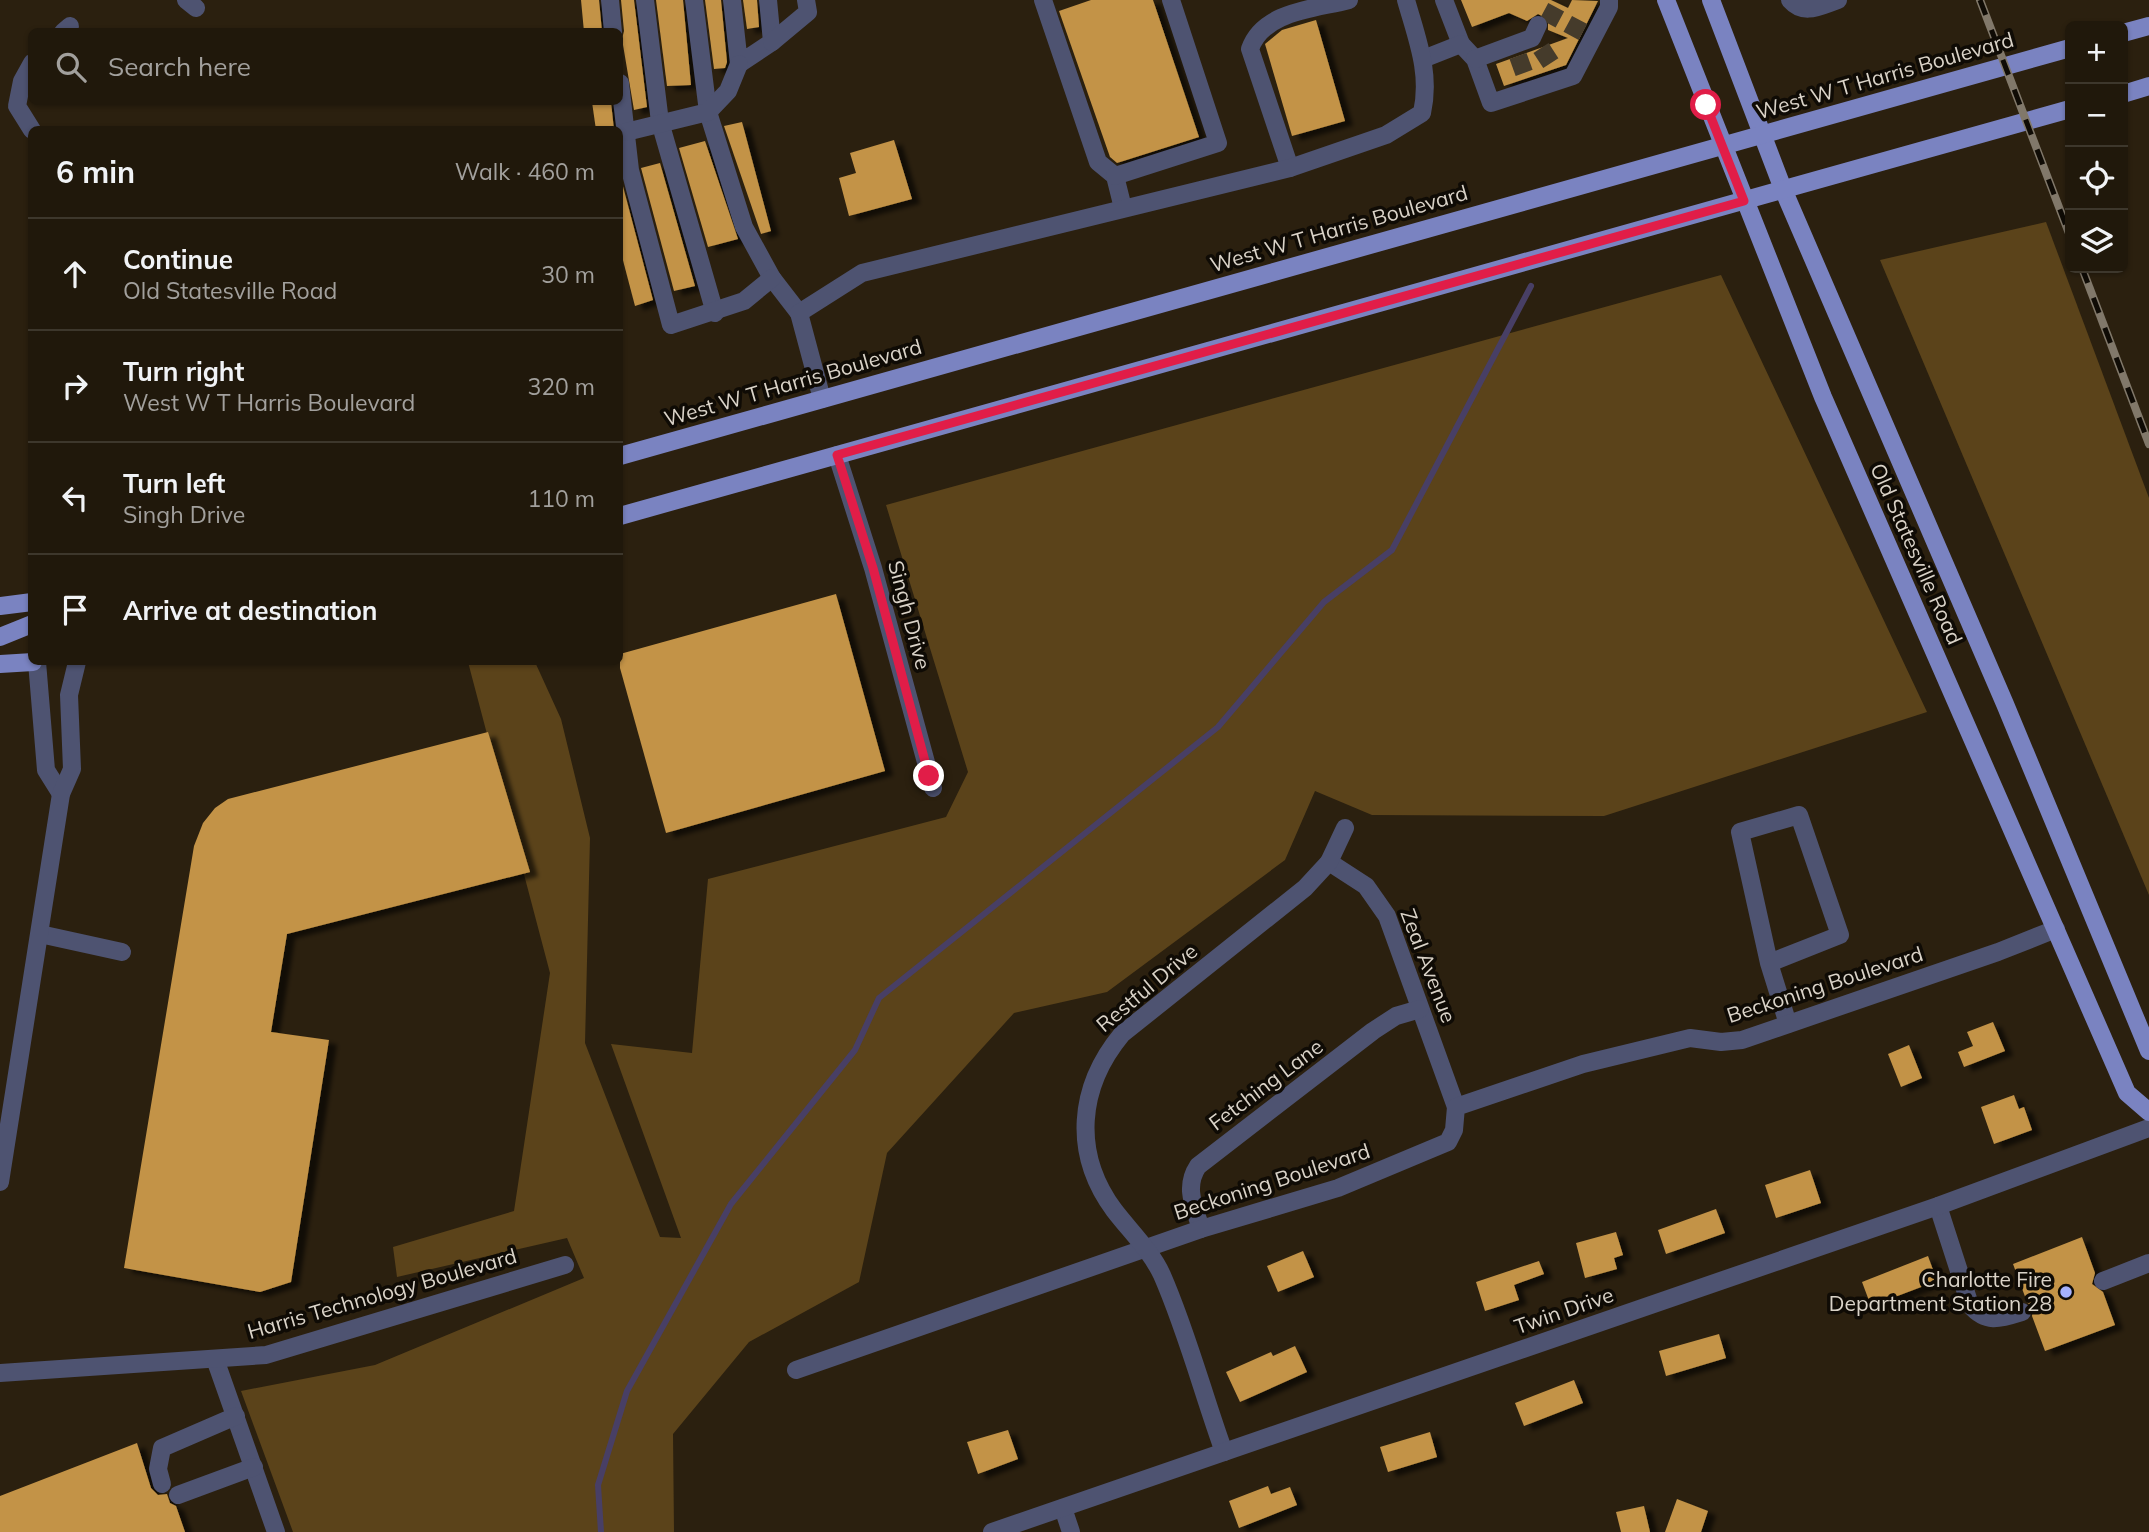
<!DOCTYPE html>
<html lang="en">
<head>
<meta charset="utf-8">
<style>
	body { margin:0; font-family:Mulish,sans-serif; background:#2d2519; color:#f1f3f6 }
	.controls { position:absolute; right:21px; top:21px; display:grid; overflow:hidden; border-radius:10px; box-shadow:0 2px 5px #0004 }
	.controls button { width:63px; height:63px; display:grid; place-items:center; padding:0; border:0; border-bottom:2px solid #3d372c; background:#20180b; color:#f1f3f6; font:35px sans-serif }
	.stop { position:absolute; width:21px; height:21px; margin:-16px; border:5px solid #e11d48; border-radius:50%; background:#fff }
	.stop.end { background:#e11d48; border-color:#fff; box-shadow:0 2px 7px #0008 }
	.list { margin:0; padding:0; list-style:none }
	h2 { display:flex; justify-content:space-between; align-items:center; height:91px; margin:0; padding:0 28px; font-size:30px }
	h2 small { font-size:23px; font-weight:400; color:#a2a09d }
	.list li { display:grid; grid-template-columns:46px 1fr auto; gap:21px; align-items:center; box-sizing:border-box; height:112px; padding:0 28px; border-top:2px solid #3d372c }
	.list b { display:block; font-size:26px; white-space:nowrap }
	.list p { margin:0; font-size:23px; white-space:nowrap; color:#a2a09d }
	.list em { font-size:23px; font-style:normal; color:#a2a09d }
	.icon { flex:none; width:38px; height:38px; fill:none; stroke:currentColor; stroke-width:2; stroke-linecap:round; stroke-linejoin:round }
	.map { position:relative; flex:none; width:2149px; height:1532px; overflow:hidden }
	.search { position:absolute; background:#20180b; box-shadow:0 2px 5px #0004; left:28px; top:28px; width:595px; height:77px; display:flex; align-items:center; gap:18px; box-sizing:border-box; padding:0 24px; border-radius:10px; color:#a2a09d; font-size:26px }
	.panel { position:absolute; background:#20180b; box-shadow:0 2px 5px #0004; left:28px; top:126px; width:595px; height:539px; border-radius:10px }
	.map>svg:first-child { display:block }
</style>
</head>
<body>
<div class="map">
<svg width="2149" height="1532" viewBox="0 0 2149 1532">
	<defs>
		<filter id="shadow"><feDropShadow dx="8" dy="4.5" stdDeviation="2" flood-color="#0009"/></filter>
	</defs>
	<rect width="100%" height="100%" fill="#2b200f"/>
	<g fill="#5b431a">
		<polygon points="2046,222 2149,498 2149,895 1880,260"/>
		<polygon points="1721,275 1927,712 1604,816 1372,815 1315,791 1285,860 1107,992 1014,1013 887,1153 859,1282 749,1342 673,1434 674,1532 293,1532 241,1391 375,1365 584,1278 567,1238 397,1277 393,1247 514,1211 550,973 468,662 535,662 561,719 590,838 585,1043 660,1237 681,1238 611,1044 692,1053 708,879 946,817 968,772 886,505"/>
	</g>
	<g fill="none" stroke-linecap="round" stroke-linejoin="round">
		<polyline stroke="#483f65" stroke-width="6" points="601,1532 598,1485 627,1391 731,1204 855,1050 879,998 1218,727 1324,602 1392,550 1531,286"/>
	</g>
	<g fill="#c39347" filter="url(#shadow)">
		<polygon points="581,0 599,0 602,32 584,32"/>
		<polygon points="621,0 634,0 647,107 634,110 622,39 624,31"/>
		<polygon points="656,0 683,0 691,85 667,86"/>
		<polygon points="705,0 721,0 727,62 725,68 714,69"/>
		<polygon points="743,0 757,0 759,27 747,29"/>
		<polygon points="1091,0 1153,0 1199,137 1117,163 1110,157 1059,11"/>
		<polygon points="1461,0 1551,0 1568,8 1572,0 1598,1 1566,65 1504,86 1496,64 1568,38 1548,30 1548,19 1538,14 1527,21 1509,13 1472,27"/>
		<polygon points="1316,20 1345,121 1292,136 1265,44 1282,30"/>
		<polygon points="592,102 611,102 614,130 596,130"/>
		<polygon points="742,122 771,231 761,234 724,126"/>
		<polygon points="894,140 912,199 849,216 839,178 856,173 850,153"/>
		<polygon points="705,141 738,239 708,247 679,148"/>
		<polygon points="660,163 695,286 674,291 641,168"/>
		<polygon points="620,175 653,300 635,306 620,249"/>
		<polygon points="836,594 885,771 666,833 620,668 620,654"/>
		<polygon points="488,732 530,872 287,934 271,1032 329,1040 291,1282 260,1292 124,1268 194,846 203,823 215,808 228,799"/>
		<polygon points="1993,1022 2005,1051 1964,1067 1958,1052 1973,1046 1967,1032"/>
		<polygon points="1909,1045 1922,1078 1901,1087 1888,1054"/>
		<polygon points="2014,1095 2019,1109 2024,1107 2032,1130 1994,1144 1981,1107"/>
		<polygon points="1810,1170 1821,1203 1776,1218 1765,1185"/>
		<polygon points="1716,1209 1725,1233 1666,1254 1658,1230"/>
		<polygon points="1616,1232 1623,1255 1614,1258 1617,1269 1585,1278 1576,1243"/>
		<polygon points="2082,1237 2095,1273 2092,1284 2103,1292 2115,1325 2045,1351 2032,1316 2033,1308 2027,1302 2013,1264"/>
		<polygon points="1303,1251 1314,1277 1278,1292 1267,1266"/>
		<polygon points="1928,1256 1937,1281 1871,1306 1862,1282"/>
		<polygon points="1539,1261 1544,1274 1514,1285 1519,1300 1485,1311 1476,1282"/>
		<polygon points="1719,1334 1726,1358 1666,1376 1659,1351"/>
		<polygon points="1295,1346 1307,1372 1240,1402 1226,1372 1271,1352 1273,1356"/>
		<polygon points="1574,1380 1583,1403 1524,1426 1515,1403"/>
		<polygon points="1008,1430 1018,1459 978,1474 967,1442"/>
		<polygon points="1430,1432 1437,1457 1388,1472 1380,1447"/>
		<polygon points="137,1443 151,1488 158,1495 167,1494 170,1503 176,1506 185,1532 0,1532 0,1496"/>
		<polygon points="1268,1486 1271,1494 1290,1487 1297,1505 1239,1528 1229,1501"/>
		<polygon points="1677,1499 1708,1511 1701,1532 1665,1532"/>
		<polygon points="1644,1506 1650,1532 1621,1532 1616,1512"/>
	</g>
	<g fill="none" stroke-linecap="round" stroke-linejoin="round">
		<g stroke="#453b2b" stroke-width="18" stroke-dasharray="18 9" stroke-linecap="butt">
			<polyline points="1544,11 1583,32"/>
			<polyline points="1541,48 1554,68"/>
			<polyline points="1518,56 1526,78"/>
		</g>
		<g stroke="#4e5371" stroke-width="18">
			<polyline points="186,0 196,8"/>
			<polyline points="610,0 613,32"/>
			<polyline points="645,0 660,122 715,313"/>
			<polyline points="694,0 708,112 744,227 772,278 799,313"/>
			<polyline points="732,0 739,64 772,42 768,0"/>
			<polyline points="1043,0 1098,162 1115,176 1123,208"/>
			<polyline points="1444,0 1461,44"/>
			<path d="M1790 0C1804 16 1820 6 1838 0"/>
			<polyline points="63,32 70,26"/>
			<polyline points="772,42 808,12 806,0"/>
			<polyline points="1423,59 1461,44 1475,59 1491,103 1573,76 1609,7 1609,0"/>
			<polyline points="1475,59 1532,38 1538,25"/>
			<polyline points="32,63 22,81 17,106 32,130"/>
			<polyline points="620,83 630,170 671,325 744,301 772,278"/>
			<polyline points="626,132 708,112 728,91 739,64"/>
			<path d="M1290 168 1250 49C1263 11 1315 9 1349 0"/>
			<polyline points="1115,176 1218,143 1171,0"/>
			<path d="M822 399 799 313 862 273 1290 168 1386 135 1422 113C1431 73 1417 39 1406 0"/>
			<polyline points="837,455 873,568 933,788"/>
			<polyline points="37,662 46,770 61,794"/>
			<polyline points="1329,862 1366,886 1387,916 1456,1107"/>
			<polyline points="40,934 122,952"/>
			<polyline points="1769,963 1840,935 1799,815 1740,832 1769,963 1788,1024"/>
			<polyline points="0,1182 61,794 72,769 69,695 77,662"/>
			<path d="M1938 1206 1970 1305C1986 1324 2000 1319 2022 1312"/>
			<path d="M1201 1229C1194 1206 1184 1187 1198 1166L1373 1031 1396 1016 1420 1009"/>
			<polyline points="2103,1281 2149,1263"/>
			<polyline points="215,1359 276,1532"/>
			<polyline points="796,1370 1201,1229 1338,1188 1448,1142 1454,1130 1456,1107 1583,1064 1690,1038 1721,1042 1742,1040 1998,952 2056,929"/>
			<polyline points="0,1373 266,1355 565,1265"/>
			<path d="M1224 1452C1203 1394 1187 1332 1162 1275 1151 1251 1130 1231 1114 1210 1072 1153 1078 1087 1122 1034L1305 888 1329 862 1345 828"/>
			<polyline points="162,1484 158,1469 162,1448 236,1416"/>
			<polyline points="178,1495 254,1467"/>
			<polyline points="1063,1508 1071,1532"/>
			<polyline points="992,1532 1938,1206 2149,1128"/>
		</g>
		<g stroke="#7a83c1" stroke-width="18">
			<polyline points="1666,0 1823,397 2127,1093 2149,1112"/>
			<polyline points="1711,0 1783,189 2005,704 2149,1051"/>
			<polyline points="2123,33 2149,26"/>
			<polyline points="2123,94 2149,86"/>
			<polyline points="620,456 2070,48"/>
			<polyline points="620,516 2070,109"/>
			<polyline points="0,606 32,602"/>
			<polyline points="0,637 32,624"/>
			<polyline points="0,664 33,662"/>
		</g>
		<defs>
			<g id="rail">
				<polyline points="1980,0 2070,236"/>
				<polyline points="2082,268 2149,444"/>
			</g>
		</defs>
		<use href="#rail" stroke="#81786a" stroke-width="8"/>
		<use href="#rail" stroke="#0f0b05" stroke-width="5" stroke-dasharray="16" stroke-linecap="butt"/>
	</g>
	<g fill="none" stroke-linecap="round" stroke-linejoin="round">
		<polyline stroke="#e11d48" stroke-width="9" points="929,776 873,568 837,455 1744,201 1706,105"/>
	</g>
	<circle fill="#a6b1fc" stroke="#0f0b05" stroke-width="2.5" cx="2066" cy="1292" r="7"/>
	<g text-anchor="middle" stroke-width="7" stroke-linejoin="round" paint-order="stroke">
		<g font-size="21" fill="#dad3c8" stroke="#0f0b05">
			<text transform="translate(1885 76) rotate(-16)" y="7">West W T Harris Boulevard</text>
			<text transform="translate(1339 229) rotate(-16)" y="7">West W T Harris Boulevard</text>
			<text transform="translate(793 383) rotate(-16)" y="7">West W T Harris Boulevard</text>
			<text transform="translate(1916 554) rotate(66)" y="7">Old Statesville Road</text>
			<text transform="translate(909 615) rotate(75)" y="7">Singh Drive</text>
			<text transform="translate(1428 966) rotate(69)" y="7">Zeal Avenue</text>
			<text transform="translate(1825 985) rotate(-18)" y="7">Beckoning Boulevard</text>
			<text transform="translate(1147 988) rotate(-40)" y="7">Restful Drive</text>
			<text transform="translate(1266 1085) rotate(-37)" y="7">Fetching Lane</text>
			<text transform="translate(1272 1182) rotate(-18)" y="7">Beckoning Boulevard</text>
			<text transform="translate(382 1294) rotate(-16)" y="7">Harris Technology Boulevard</text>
			<text transform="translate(1564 1311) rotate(-19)" y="7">Twin Drive</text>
		</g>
		<g font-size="21" fill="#dad3c8" stroke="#0f0b05" text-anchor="end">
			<text x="2052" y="1287">Charlotte Fire<tspan x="2052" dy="24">Department Station 28</tspan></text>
		</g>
	</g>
</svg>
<div class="controls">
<button>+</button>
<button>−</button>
<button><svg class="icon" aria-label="locate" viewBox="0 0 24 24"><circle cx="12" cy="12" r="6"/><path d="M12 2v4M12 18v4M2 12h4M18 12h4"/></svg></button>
<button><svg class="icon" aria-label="layers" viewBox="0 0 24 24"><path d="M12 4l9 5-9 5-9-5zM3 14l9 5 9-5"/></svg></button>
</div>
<div class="stop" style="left:1706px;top:105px"></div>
<div class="stop end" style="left:929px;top:776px"></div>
<div class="search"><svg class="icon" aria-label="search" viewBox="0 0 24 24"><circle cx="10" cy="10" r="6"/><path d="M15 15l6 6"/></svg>Search here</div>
<section class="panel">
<h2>6 min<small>Walk · 460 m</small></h2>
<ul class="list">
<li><svg class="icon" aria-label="ahead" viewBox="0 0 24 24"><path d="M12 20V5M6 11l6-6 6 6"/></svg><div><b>Continue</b><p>Old Statesville Road</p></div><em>30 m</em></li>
<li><svg class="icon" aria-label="right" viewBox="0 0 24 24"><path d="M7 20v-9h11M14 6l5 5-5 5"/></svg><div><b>Turn right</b><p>West W T Harris Boulevard</p></div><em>320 m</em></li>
<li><svg class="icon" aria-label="left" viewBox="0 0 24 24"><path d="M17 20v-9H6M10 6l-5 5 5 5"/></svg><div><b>Turn left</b><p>Singh Drive</p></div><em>110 m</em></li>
<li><svg class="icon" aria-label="arrive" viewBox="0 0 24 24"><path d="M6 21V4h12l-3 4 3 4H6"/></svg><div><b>Arrive at destination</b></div></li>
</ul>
</section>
</div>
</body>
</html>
